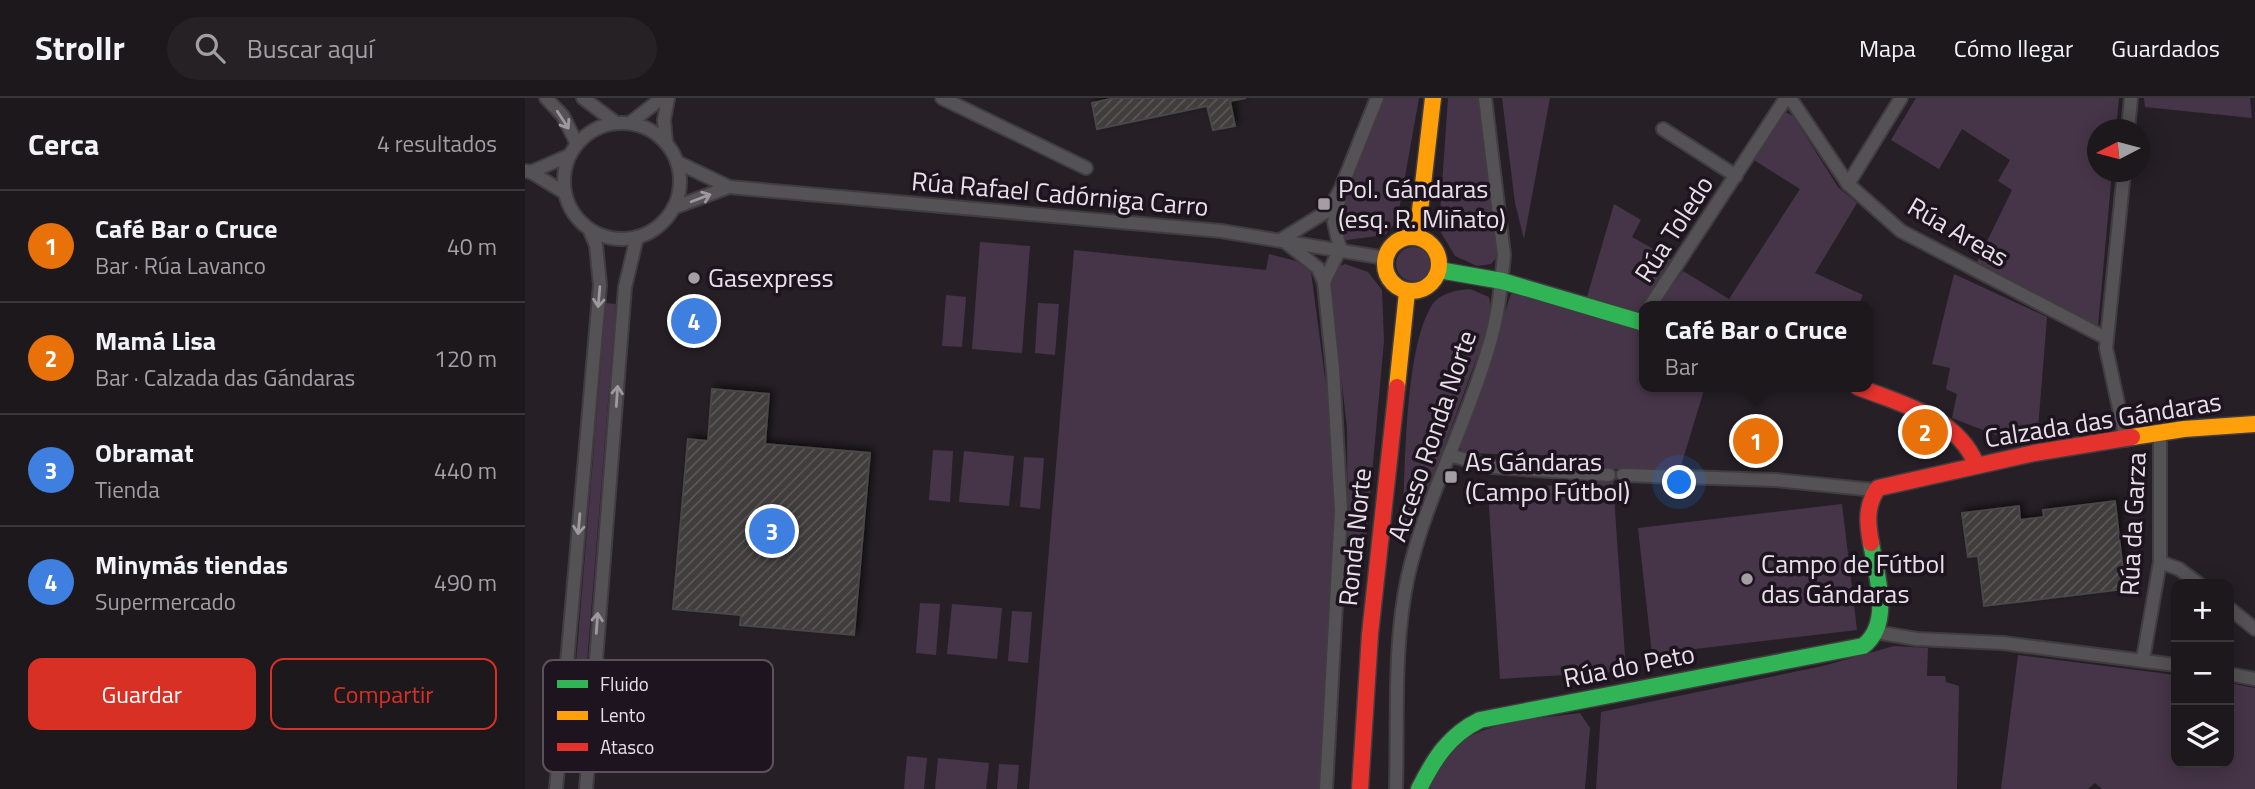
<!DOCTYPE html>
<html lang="es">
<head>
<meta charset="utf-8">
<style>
	body { margin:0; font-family:"Titillium Web",sans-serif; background:#252125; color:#f1f3f6 }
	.controls { position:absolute; right:21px; bottom:21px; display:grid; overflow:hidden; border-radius:14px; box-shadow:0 4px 18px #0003 }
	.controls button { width:63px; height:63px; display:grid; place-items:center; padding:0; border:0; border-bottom:2px solid #3a373b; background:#1c181c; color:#f1f3f6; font:35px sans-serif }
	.compass { position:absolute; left:1562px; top:21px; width:63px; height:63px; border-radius:50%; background:#1c181c; box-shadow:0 4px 18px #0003; rotate:264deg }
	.you { position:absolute; left:1155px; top:385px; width:24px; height:24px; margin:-18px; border:5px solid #fff; border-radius:50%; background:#1a73e8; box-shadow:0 0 0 10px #1a73e833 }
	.badge { display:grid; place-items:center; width:46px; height:46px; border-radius:50%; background:#d93025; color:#fff; font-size:23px; font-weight:700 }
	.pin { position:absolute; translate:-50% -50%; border:4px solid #fff; box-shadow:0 2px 7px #0006 }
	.popup { position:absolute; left:1114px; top:203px; width:234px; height:91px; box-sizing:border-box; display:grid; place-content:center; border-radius:14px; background:#1c181c; filter:drop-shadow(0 2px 5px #0005); font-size:23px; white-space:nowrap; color:#a0a0a3 }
	.popup b { font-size:26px; color:#f1f3f6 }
	.popup::after { content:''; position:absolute; left:50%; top:100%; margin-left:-14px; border:14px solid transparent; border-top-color:#1c181c }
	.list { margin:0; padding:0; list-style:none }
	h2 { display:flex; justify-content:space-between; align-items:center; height:91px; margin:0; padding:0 28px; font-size:30px }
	h2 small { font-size:23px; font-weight:400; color:#a0a0a3 }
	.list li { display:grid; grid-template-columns:46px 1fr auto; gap:21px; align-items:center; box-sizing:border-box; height:112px; padding:0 28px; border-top:2px solid #3a373b }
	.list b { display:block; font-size:26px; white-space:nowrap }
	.list p { margin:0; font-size:23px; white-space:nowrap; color:#a0a0a3 }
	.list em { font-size:23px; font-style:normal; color:#a0a0a3 }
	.actions { display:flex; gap:14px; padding:21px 28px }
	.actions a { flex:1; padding:16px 0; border:2px solid #d93025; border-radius:14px; text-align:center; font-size:24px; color:#d93025 }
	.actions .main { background:#d93025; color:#fff }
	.icon { flex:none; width:38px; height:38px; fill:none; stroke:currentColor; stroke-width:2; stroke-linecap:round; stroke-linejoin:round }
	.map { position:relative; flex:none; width:1730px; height:691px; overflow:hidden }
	header { display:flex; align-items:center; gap:42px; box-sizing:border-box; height:98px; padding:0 35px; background:#1c181c; border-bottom:2px solid #3a373b }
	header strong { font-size:33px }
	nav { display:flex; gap:38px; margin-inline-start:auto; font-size:24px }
	.search { width:490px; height:63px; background:#252125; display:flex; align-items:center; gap:18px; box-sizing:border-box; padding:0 24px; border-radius:38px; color:#a0a0a3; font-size:26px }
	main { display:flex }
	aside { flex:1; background:#1c181c }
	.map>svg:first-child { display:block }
</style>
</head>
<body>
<header>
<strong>Strollr</strong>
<div class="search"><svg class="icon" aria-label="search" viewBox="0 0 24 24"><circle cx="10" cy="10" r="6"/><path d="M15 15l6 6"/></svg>Buscar aquí</div>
<nav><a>Mapa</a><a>Cómo llegar</a><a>Guardados</a></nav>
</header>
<main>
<aside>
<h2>Cerca<small>4 resultados</small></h2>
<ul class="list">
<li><span class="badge" style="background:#e8710a">1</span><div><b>Café Bar o Cruce</b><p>Bar · Rúa Lavanco</p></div><em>40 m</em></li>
<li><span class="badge" style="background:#e8710a">2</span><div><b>Mamá Lisa</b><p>Bar · Calzada das Gándaras</p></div><em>120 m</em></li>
<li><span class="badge" style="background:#3f7fe0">3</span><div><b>Obramat</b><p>Tienda</p></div><em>440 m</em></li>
<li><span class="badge" style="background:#3f7fe0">4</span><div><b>Minymás tiendas</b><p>Supermercado</p></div><em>490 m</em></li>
</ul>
<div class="actions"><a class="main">Guardar</a><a>Compartir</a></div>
</aside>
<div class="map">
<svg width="1730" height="691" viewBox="0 0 1730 691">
	<defs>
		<pattern id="building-hatch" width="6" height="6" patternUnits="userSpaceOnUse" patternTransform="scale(1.75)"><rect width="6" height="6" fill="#403c3d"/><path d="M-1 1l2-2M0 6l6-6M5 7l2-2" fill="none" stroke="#5c5859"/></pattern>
		<filter id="shadow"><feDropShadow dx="3.5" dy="-3.5" stdDeviation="3.5" flood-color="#0009"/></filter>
	</defs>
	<rect width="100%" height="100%" fill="#262026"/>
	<g fill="#463548">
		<polygon points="860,0 894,0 872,123 860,137 822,142 816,137 812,121"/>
		<polygon points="923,0 954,0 966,81 972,159 966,166 952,168 930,158 914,131"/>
		<polygon points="977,0 1025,0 999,141 990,105"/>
		<polygon points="1391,0 1594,0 1591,31 1573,32 1573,74 1587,74 1573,228 1450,168 1487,92 1473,83 1485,62 1437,31 1414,71 1366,42"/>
		<polygon points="1619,0 1725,0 1727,20 1620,9"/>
		<polygon points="1260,14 1268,18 1313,89 1332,105 1290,175 1338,197 1333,208 1131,208 1158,173 1204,201 1275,91 1229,62"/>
		<polygon points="1089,106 1116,122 1107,139 1146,161 1113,214 1062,199"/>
		<polygon points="455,144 505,148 497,255 447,251"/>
		<circle cx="888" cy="166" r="17"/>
		<polygon points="549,152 741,172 744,156 771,163 786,174 805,318 810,380 794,691 504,691"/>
		<polygon points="820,166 843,174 857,192 859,243 838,476 823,472 822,330 806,190 807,172"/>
		<polygon points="1429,176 1522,219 1512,343 1484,342 1427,320 1432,296 1421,291 1425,270 1407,266"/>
		<path d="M945 191 964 199 966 211 963 229 888 434 877 436C881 378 878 254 907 207 915 195 932 192 945 191Z"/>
		<polygon points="986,196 994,196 1119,232 1119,289 1180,289 1154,374 1065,370 1042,358 937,355 935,348"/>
		<polygon points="421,197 441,199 437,249 417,248"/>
		<polygon points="81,205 91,206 56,638 45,637"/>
		<polygon points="513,205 534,206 530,257 510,255"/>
		<polygon points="408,352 428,353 425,404 404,402"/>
		<polygon points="439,353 489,358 484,408 434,404"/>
		<polygon points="499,359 519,360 515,411 495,409"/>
		<polygon points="1088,383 1101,573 975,581 963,392"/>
		<polygon points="1317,406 1332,532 1127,556 1113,430"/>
		<polygon points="395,505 415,506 411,557 391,555"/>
		<polygon points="427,506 477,510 472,561 422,556"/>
		<polygon points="487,513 507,514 503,565 483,563"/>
		<polygon points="1369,548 1403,550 1402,578 1420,578 1421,584 1434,588 1432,691 1071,691 1076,614 1298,568"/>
		<polygon points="1493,557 1651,577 1651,665 1704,665 1704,585 1730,590 1730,691 1577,691 1570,685 1563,691 1476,691"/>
		<path d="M1055 615 1065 630 1060 691H903C908 680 913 665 921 657 954 621 1009 622 1055 615Z"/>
		<polygon points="382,658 402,660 399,691 379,691"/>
		<polygon points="413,660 464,665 461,691 410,691"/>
		<polygon points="474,666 494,667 492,691 472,691"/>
	</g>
	<g fill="url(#building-hatch)" stroke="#4a4646" stroke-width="2" filter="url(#shadow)">
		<polygon points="590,0 721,0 705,3 710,28 688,32 682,8 572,31 567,5"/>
		<polygon points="187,291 244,296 240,346 345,355 329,537 215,527 216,517 148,511 163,341 183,343"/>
		<polygon points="1590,403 1600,491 1459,508 1453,458 1443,459 1437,415 1494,408 1495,422 1519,419 1518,412"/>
	</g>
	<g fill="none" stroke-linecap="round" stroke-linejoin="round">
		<defs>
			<g id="street">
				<polyline points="21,0 38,18 52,46"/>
				<polyline points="58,0 91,25"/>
				<polyline points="417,0 561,70"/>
				<polyline points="1265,0 1323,86 1376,133 1581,240"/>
				<circle cx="97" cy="83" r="58"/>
				<polyline points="105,25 137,0"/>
				<polyline points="1138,31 1211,78"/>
				<polyline points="1603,32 1606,0"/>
				<polyline points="141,44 139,22 143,0"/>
				<polyline points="152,64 204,89 696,133 860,160"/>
				<polyline points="0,73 6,74 40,95"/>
				<polyline points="6,74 45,57"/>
				<polyline points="1599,74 1581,250 1601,342"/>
				<polyline points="1323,86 1376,0"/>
				<polyline points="148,110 204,89"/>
				<polyline points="757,141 804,112 816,90 852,0"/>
				<polyline points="759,143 793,170 799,184 808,272 816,413 801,691"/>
				<polyline points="799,184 815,151 809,124 814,102"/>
				<polyline points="1125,208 1261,0"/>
				<polyline points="924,357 968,369 1084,377"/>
				<polyline points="1098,377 1251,382 1349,392"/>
				<polyline points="1635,464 1654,471 1674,486"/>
				<polyline points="1704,510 1730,531"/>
				<polyline points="1350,534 1392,541 1478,545 1651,567"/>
				<polyline points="1618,561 1635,464 1635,335"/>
				<polyline points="1704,576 1730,581"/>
				<polyline points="31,691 75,187 71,147 65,133"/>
				<polyline points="61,691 100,189 112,139"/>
				<path d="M871 691C873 621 868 546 883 478 901 399 941 328 963 251 973 221 976 188 979 157L960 0"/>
			</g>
			<g id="fast">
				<polyline points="914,172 977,183 1119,225"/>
				<path d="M894 691C909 661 924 637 955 622L1338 548C1368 526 1351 475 1346 445"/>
			</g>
			<g id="slow">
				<circle cx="887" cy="166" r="27"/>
				<polyline points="892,139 908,0"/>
				<polyline points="872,289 882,194"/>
				<polyline points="1607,339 1659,331 1730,326"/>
			</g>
			<g id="jam">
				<path d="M1333 289C1376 306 1432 319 1451 366"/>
				<path d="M1346 445C1342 424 1341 407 1353 390L1509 355 1607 339"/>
				<polyline points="835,691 845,536 872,289"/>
			</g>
		</defs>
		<use href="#street" stroke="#403c40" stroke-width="16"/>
		<use href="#fast" stroke="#403c40" stroke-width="19"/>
		<use href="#slow" stroke="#403c40" stroke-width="19"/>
		<use href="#jam" stroke="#403c40" stroke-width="19"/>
		<use href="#street" stroke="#555255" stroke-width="12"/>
		<use href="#fast" stroke="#30b455" stroke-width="16"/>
		<use href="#slow" stroke="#ff9f0a" stroke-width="16"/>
		<use href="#jam" stroke="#e5322d" stroke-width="16"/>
	</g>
	<defs><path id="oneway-shaft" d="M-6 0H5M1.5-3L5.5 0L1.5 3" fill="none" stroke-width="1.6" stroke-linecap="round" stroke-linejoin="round" transform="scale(1.75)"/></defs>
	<g stroke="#9e999e">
		<use href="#oneway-shaft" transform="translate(38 22) rotate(57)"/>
		<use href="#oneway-shaft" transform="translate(176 100) rotate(-21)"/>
		<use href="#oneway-shaft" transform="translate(74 199) rotate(95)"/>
		<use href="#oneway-shaft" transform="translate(92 298) rotate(-86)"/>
		<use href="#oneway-shaft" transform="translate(54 426) rotate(95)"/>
		<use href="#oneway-shaft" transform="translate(72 525) rotate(-86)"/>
	</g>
	<g fill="#a39da4" stroke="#1e141f" stroke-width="2.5">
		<rect x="792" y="99" width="14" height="14" rx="3.5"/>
		<circle cx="169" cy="180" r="7"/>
		<rect x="919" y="372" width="14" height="14" rx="3.5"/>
		<circle cx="1222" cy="481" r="7"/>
	</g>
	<g text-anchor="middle" stroke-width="7" stroke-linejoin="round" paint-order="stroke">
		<g font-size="26" fill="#e7e0e8" stroke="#1e141f" text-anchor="start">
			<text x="813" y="100">Pol. Gándaras<tspan x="813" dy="30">(esq. R. Miñato)</tspan></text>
			<text x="183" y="189">Gasexpress</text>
			<text x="940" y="373">As Gándaras<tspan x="940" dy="30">(Campo Fútbol)</tspan></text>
			<text x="1236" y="475">Campo de Fútbol<tspan x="1236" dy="30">das Gándaras</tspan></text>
		</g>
		<g font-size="26" fill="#e7e0e8" stroke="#1e141f">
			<text transform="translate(535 96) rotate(5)" y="9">Rúa Rafael Cadórniga Carro</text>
			<text transform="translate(1149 131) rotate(-57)" y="9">Rúa Toledo</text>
			<text transform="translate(1433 134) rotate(30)" y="9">Rúa Areas</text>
			<text transform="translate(1578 322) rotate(-9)" y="9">Calzada das Gándaras</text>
			<text transform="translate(907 338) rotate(-71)" y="9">Acceso Ronda Norte</text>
			<text transform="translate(1608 426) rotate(-87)" y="9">Rúa da Garza</text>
			<text transform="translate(830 439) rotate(-84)" y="9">Ronda Norte</text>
			<text transform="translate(1104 568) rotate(-11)" y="9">Rúa do Peto</text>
		</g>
	</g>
	<rect x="18" y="562" width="230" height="112" rx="10" fill="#1e141f" stroke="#5a515b" stroke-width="2"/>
	<rect x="32" y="582" width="31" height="8" fill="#30b455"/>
	<rect x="32" y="613" width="31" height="9" fill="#ff9f0a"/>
	<rect x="32" y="645" width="31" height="8" fill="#e5322d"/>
	<g font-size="19" fill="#e7e0e8">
		<text x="75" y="593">Fluido</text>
		<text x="75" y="624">Lento</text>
		<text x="75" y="656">Atasco</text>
	</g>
</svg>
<div class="controls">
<button>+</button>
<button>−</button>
<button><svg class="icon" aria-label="layers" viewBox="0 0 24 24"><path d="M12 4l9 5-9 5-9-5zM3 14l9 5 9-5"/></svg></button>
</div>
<svg class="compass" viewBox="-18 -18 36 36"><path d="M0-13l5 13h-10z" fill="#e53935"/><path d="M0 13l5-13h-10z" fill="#a0a0a3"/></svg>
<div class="you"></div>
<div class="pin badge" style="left:1231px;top:343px;background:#e8710a">1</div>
<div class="popup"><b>Café Bar o Cruce</b>Bar</div>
<div class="pin badge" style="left:1400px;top:334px;background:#e8710a">2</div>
<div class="pin badge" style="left:247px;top:433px;background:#3f7fe0">3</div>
<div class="pin badge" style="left:169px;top:223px;background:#3f7fe0">4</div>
</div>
</main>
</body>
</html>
